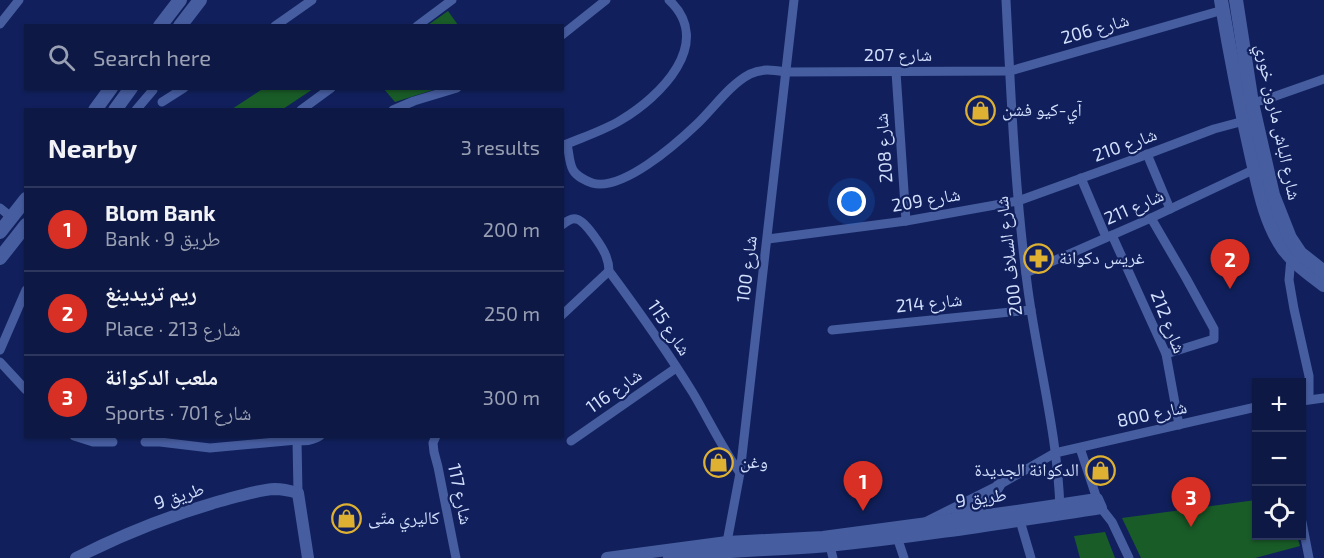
<!DOCTYPE html>
<html lang="en">
<head>
<meta charset="utf-8">
<style>
	body { margin:0; font-family:"Exo 2","Noto Naskh Arabic",sans-serif; background:#1b2550; color:#f1f3f6 }
	.controls { position:absolute; right:18px; bottom:18px; display:grid; overflow:hidden; border-radius:0px; box-shadow:0 2px 4px #0004 }
	.controls button { width:54px; height:54px; display:grid; place-items:center; padding:0; border:0; border-bottom:2px solid #2d375e; background:#0d1845; color:#f1f3f6; font:30px sans-serif }
	.you { position:absolute; left:852px; top:202px; width:21px; height:21px; margin:-15px; border:4px solid #fff; border-radius:50%; background:#1a73e8; box-shadow:0 0 0 9px #1a73e833 }
	.badge { display:grid; place-items:center; width:39px; height:39px; border-radius:50%; background:#d93025; color:#fff; font-size:20px; font-weight:700 }
	.pin { position:absolute; translate:-50% -50px; filter:drop-shadow(0 2px 3px #0008) }
	.pin::after { content:''; position:absolute; top:32px; width:21px; height:18px; background:inherit; clip-path:polygon(0 0,100% 0,50% 100%) }
	.list { margin:0; padding:0; list-style:none }
	h2 { display:flex; justify-content:space-between; align-items:center; height:78px; margin:0; padding:0 24px; font-size:26px }
	h2 small { font-size:20px; font-weight:400; color:#9aa0b3 }
	.list li { display:grid; grid-template-columns:39px 1fr auto; gap:18px; align-items:center; box-sizing:border-box; height:84px; padding:0 24px; border-top:2px solid #2d375e }
	.list b { display:block; font-size:22px; white-space:nowrap }
	.list p { margin:0; font-size:20px; white-space:nowrap; color:#9aa0b3 }
	.list em { font-size:20px; font-style:normal; color:#9aa0b3 }
	.icon { flex:none; width:33px; height:33px; fill:none; stroke:currentColor; stroke-width:2; stroke-linecap:round; stroke-linejoin:round }
	.map { position:relative; flex:none; width:1324px; height:558px; overflow:hidden }
	.search { position:absolute; background:#0d1845; box-shadow:0 2px 4px #0004; left:24px; top:24px; width:540px; height:66px; display:flex; align-items:center; gap:15px; box-sizing:border-box; padding:0 21px; border-radius:0px; color:#9aa0b3; font-size:22px }
	.panel { position:absolute; background:#0d1845; box-shadow:0 2px 4px #0004; left:24px; top:108px; width:540px; height:330px; border-radius:0px }
	.map>svg:first-child { display:block }
</style>
</head>
<body>
<div class="map">
<svg width="1324" height="558" viewBox="0 0 1324 558">
	<rect width="100%" height="100%" fill="#11205c"/>
	<g fill="#195c28">
		<polygon points="448,11 458,25 428,25"/>
		<polygon points="264,88 313,88 313,89 283,109 232,109"/>
		<polygon points="384,89 436,89 395,102"/>
		<polygon points="1256,500 1256,536 1297,536 1300,546 1255,558 1141,558 1122,518"/>
		<polygon points="1105,532 1115,558 1080,558 1074,536"/>
	</g>
	<g fill="none" stroke-linecap="round" stroke-linejoin="round">
		<g stroke="#465d9f" stroke-width="9">
			<path d="M1006 0C1011 97 1015 194 1028 290 1038 363 1058 436 1060 510"/>
			<polyline points="0,24 19,0"/>
			<polyline points="275,26 312,0"/>
			<polyline points="417,26 452,0"/>
			<polyline points="562,35 606,0"/>
			<polyline points="896,72 906,221"/>
			<polyline points="162,102 184,88"/>
			<polyline points="1252,103 1267,99 1324,79"/>
			<polyline points="136,110 153,90"/>
			<polyline points="301,110 331,88"/>
			<polyline points="393,110 414,101 457,88"/>
			<path d="M567 144C569 152 569 163 573 170 577 177 585 180 592 183 622 192 676 144 697 124 714 108 729 85 750 74 762 68 773 70 786 72L1010 71 1223 10"/>
			<path d="M562 146C583 137 603 131 621 120 660 97 715 43 669 0"/>
			<polyline points="1147,154 1170,209"/>
			<polyline points="1081,178 1106,237"/>
			<polyline points="0,208 11,217"/>
			<polyline points="1151,218 1186,278 1214,329 1214,339 1166,354"/>
			<path d="M562 225C566 222 571 218 576 219 585 220 603 248 606 256 608 261 609 266 609 271 638 310 667 351 693 393 709 420 722 448 740 473"/>
			<polyline points="1112,235 1166,354 1179,425"/>
			<polyline points="768,239 906,221 1018,201 1140,157 1214,129 1244,121"/>
			<polyline points="1291,258 1289,280 1294,309 1309,376 1309,399"/>
			<polyline points="1026,273 1151,218 1255,169"/>
			<polyline points="562,315 609,271"/>
			<polyline points="832,330 1031,310"/>
			<polyline points="0,350 26,290"/>
			<polyline points="0,362 26,390"/>
			<polyline points="1302,401 1324,398"/>
			<polyline points="74,436 93,442 113,442"/>
			<polyline points="295,436 297,440 298,493"/>
			<polyline points="436,436 433,443 434,452 438,467 456,558"/>
			<polyline points="571,441 676,368"/>
			<path d="M145 442H160L210 448 297 440C306 442 312 441 320 436"/>
			<polyline points="1080,448 1097,499"/>
			<polyline points="1101,508 1112,522 1129,558"/>
			<polyline points="1018,514 1031,558"/>
			<polyline points="927,521 999,485 1055,453 1256,407"/>
			<polyline points="1302,522 1309,558"/>
			<polyline points="897,537 904,558"/>
			<polyline points="727,542 740,473 794,0"/>
			<polyline points="830,546 833,558"/>
		</g>
		<g stroke="#465d9f" stroke-width="12">
			<path d="M957 516C974 508 990 502 999 485"/>
			<path d="M76 558C121 535 169 516 217 502 236 497 256 490 275 489 283 489 291 491 298 493L308 558"/>
			<path d="M607 558 727 542 823 537 1017 511 1097 499 1101 508C1010 522 919 537 828 546 775 551 722 550 669 558"/>
		</g>
		<g stroke="#465d9f" stroke-width="14">
			<path d="M1221 0C1230 53 1240 105 1252 158 1259 188 1265 222 1283 248 1294 263 1309 274 1324 285"/>
			<polyline points="1236,0 1252,103 1273,195 1290,238 1300,253 1324,272"/>
			<polyline points="160,26 180,0"/>
			<polyline points="180,26 200,0"/>
			<polyline points="95,110 111,88"/>
			<polyline points="115,110 131,88"/>
			<polyline points="0,232 26,199"/>
			<polyline points="0,258 26,225"/>
		</g>
	</g>
	<defs>
		<symbol id="shop-ring" viewBox="-11 -11 22 22"><circle r="9.5" fill="#11205c" stroke="#deb133" stroke-width="1.5"/><path d="M-5-2.5h2.3a2.7 3.5 0 0 1 5.4 0H5L5.5 6h-11ZM-1.5-2.5h3a1.5 2.3 0 0 0-3 0Z" fill="#deb133"/></symbol>
		<symbol id="pharmacy-ring" viewBox="-11 -11 22 22"><circle r="9.5" fill="#11205c" stroke="#deb133" stroke-width="1.5"/><path d="M-2-6h4v4h4v4h-4v4h-4v-4h-4v-4h4Z" fill="#deb133"/></symbol>
	</defs>
	<g fill-rule="evenodd">
		<use href="#shop-ring" x="964" y="94" width="33" height="33"/>
		<use href="#pharmacy-ring" x="1022" y="242" width="33" height="33"/>
		<use href="#shop-ring" x="702" y="446" width="33" height="33"/>
		<use href="#shop-ring" x="1084" y="454" width="33" height="33"/>
		<use href="#shop-ring" x="330" y="502" width="33" height="33"/>
	</g>
	<g text-anchor="middle" stroke-width="4.5" stroke-linejoin="round" paint-order="stroke">
		<g font-size="18" fill="#d2dffd" stroke="#11205c">
			<text transform="translate(1095 29) rotate(-16)" y="6">شارع 206</text>
			<text x="898" y="61">شارع 207</text>
			<text transform="translate(1278 122) rotate(78)" y="6">شارع الباش مارون خوري</text>
			<text transform="translate(1125 145) rotate(-20)" y="6">شارع 210</text>
			<text transform="translate(884 148) rotate(-94)" y="6">شارع 208</text>
			<text transform="translate(926 200) rotate(-10)" y="6">شارع 209</text>
			<text transform="translate(1134 207) rotate(-24)" y="6">شارع 211</text>
			<text transform="translate(1009 256) rotate(-97)" y="6">200 شارع السلاف</text>
			<text transform="translate(747 269) rotate(-83)" y="6">شارع 100</text>
			<text transform="translate(929 303) rotate(-6)" y="6">شارع 214</text>
			<text transform="translate(1168 322) rotate(68)" y="6">شارع 212</text>
			<text transform="translate(669 328) rotate(56)" y="6">شارع 115</text>
			<text transform="translate(614 391) rotate(-35)" y="6">شارع 116</text>
			<text transform="translate(1152 414) rotate(-12)" y="6">800 شارع</text>
			<text transform="translate(460 494) rotate(78)" y="6">شارع 117</text>
			<text transform="translate(179 496) rotate(-18)" y="6">طريق 9</text>
			<text transform="translate(981 498) rotate(-8)" y="6">9 طريق</text>
		</g>
		<g font-size="18" fill="#d2dffd" stroke="#11205c" text-anchor="start">
			<text x="1002" y="116">آي-كيو فشن</text>
			<text x="1059" y="264">غريس دكوانة</text>
			<text x="740" y="468">وغن</text>
			<text x="1079" y="476" text-anchor="end">الدكوانة الجديدة</text>
			<text x="368" y="524">كاليري متّى</text>
		</g>
	</g>
</svg>
<div class="controls">
<button>+</button>
<button>−</button>
<button><svg class="icon" aria-label="locate" viewBox="0 0 24 24"><circle cx="12" cy="12" r="6"/><path d="M12 2v4M12 18v4M2 12h4M18 12h4"/></svg></button>
</div>
<div class="you"></div>
<div class="pin badge" style="left:863px;top:511px">1</div>
<div class="pin badge" style="left:1230px;top:289px">2</div>
<div class="pin badge" style="left:1191px;top:527px">3</div>
<div class="search"><svg class="icon" aria-label="search" viewBox="0 0 24 24"><circle cx="10" cy="10" r="6"/><path d="M15 15l6 6"/></svg>Search here</div>
<section class="panel">
<h2>Nearby<small>3 results</small></h2>
<ul class="list">
<li><span class="badge">1</span><div><b>Blom Bank</b><p>Bank · 9 طريق</p></div><em>200 m</em></li>
<li><span class="badge">2</span><div><b>ريم تريدينغ</b><p>Place · شارع 213</p></div><em>250 m</em></li>
<li><span class="badge">3</span><div><b>ملعب الدكوانة</b><p>Sports · شارع 701</p></div><em>300 m</em></li>
</ul>
</section>
</div>
</body>
</html>
